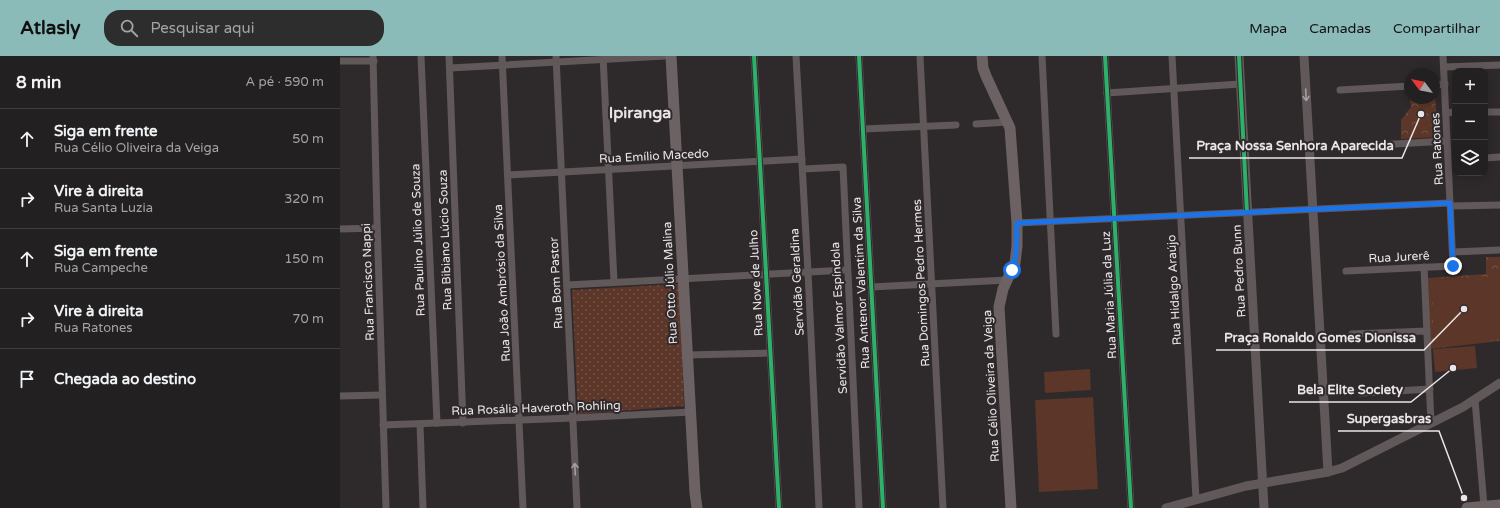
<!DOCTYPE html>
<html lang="pt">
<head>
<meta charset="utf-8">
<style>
	body { margin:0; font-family:"Varela Round",sans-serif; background:#2e2d2e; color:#f1f3f6 }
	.controls { position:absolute; right:12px; top:12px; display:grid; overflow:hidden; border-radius:8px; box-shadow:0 2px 10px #0003 }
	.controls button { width:36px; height:36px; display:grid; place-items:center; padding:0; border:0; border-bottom:1px solid #3f3e3f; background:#222021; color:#f1f3f6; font:20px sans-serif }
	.compass { position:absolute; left:1064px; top:12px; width:36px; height:36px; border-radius:50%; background:#222021; box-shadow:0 2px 10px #0003; rotate:302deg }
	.stop { position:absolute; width:12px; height:12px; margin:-9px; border:3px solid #1a73e8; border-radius:50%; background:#fff }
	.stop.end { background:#1a73e8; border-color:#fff; box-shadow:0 1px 4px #0008 }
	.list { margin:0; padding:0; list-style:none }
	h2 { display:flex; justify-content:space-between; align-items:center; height:52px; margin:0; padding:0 16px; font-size:17px }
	h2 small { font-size:13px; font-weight:400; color:#a2a3a5 }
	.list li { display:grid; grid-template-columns:26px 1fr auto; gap:12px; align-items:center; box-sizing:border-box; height:60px; padding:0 16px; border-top:1px solid #3f3e3f }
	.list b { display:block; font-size:15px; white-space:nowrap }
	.list p { margin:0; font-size:13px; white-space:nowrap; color:#a2a3a5 }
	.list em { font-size:13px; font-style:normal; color:#a2a3a5 }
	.icon { flex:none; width:22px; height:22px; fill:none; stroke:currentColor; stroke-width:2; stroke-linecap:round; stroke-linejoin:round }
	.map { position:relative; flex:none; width:1160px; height:452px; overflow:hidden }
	header { display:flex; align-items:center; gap:24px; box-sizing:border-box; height:56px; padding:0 20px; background:#8bbbb9; color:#111 }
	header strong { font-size:19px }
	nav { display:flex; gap:22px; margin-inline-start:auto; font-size:14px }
	.search { width:280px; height:36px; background:#2e2d2e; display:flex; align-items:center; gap:10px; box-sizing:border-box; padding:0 14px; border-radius:16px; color:#a2a3a5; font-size:15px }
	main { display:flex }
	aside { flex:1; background:#222021 }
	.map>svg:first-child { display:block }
</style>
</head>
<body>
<header>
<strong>Atlasly</strong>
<div class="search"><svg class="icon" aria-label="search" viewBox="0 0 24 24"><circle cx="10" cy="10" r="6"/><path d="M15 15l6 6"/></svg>Pesquisar aqui</div>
<nav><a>Mapa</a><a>Camadas</a><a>Compartilhar</a></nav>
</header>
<main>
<aside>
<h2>8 min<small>A pé · 590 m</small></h2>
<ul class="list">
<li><svg class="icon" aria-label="ahead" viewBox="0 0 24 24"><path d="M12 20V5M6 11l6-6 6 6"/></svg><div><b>Siga em frente</b><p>Rua Célio Oliveira da Veiga</p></div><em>50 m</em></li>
<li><svg class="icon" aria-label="right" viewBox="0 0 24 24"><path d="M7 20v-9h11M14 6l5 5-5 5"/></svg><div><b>Vire à direita</b><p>Rua Santa Luzia</p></div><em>320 m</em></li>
<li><svg class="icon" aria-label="ahead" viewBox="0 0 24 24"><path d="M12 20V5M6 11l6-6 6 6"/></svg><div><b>Siga em frente</b><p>Rua Campeche</p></div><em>150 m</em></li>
<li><svg class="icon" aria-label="right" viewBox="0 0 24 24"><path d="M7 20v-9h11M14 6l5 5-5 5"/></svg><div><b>Vire à direita</b><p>Rua Ratones</p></div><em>70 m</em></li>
<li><svg class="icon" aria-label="arrive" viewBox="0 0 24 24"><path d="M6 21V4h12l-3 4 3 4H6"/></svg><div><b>Chegada ao destino</b></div></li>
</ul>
</aside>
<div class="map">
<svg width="1160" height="452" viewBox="0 0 1160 452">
	<defs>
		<pattern id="grass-dots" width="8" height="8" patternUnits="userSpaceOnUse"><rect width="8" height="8" fill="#5c3628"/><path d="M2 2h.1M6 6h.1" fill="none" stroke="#745347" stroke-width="1.8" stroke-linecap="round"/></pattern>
		<pattern id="park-crowns" width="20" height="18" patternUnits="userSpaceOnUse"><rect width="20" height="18" fill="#5c3628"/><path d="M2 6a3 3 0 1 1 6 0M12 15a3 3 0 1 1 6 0" fill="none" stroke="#745347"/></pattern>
	</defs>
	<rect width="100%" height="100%" fill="#2e2a2c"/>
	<polygon fill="url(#grass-dots)" points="339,228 344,350 238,358 232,234"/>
	<g fill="url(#park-crowns)">
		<polygon points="1094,32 1099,81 1061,83 1061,64 1071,51 1069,35 1070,42 1094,42"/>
		<polygon points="1146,201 1160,201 1160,285 1089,293 1088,222 1146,218"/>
	</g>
	<g fill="#5c3628">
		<polygon points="1160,220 1160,283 1094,288 1092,224"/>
		<polygon points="1135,290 1137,312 1095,316 1093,293"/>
		<polygon points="750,313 751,334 705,337 704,316"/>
		<polygon points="753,341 758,433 699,436 695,344"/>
	</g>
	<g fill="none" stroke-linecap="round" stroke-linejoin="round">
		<g stroke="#615859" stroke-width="7">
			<polyline points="33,0 37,164 46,452"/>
			<polyline points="81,0 97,367"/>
			<polyline points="109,0 123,367"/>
			<polyline points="162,0 183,452"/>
			<polyline points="216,0 237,452"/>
			<polyline points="263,0 274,226"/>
			<polyline points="414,0 439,452"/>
			<polyline points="456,0 468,216 479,452"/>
			<polyline points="519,0 543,452"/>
			<polyline points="580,0 603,452"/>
			<polyline points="702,0 716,278"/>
			<polyline points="765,0 791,452"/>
			<polyline points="832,0 856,443"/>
			<polyline points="0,5 34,5"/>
			<polyline points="1104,11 1160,9"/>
			<polyline points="110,12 325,0"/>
			<polyline points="1094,29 1105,28"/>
			<polyline points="1000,34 1070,30"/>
			<polyline points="767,37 900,28"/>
			<polyline points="1145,56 1160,56"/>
			<polyline points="1106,57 1115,56"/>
			<polyline points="636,68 668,66"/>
			<polyline points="523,73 616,69"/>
			<polyline points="1002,91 1107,85"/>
			<polyline points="1145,102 1160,101"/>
			<polyline points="463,113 503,111 519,452"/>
			<polyline points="168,119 462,103"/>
			<polyline points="1111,150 1160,149"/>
			<polyline points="677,167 1110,147"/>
			<polyline points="0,173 37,172"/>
			<polyline points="1113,196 1160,194"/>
			<polyline points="1084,211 1091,367"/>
			<polyline points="1006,215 1113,210 1103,0"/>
			<polyline points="227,229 507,214"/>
			<polyline points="531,231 667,224"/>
			<polyline points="1012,278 1087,275"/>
			<polyline points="347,299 430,297"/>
			<polyline points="1021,337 1090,333"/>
			<polyline points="0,340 42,339"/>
			<polyline points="1135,344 1144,450"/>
			<polyline points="80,368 83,452"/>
			<polyline points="43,369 233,362 351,356"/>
		</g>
		<g stroke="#615859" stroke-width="9">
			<polyline points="899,0 924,452"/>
			<polyline points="964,0 988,416"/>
			<polyline points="826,452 906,430 988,416 1002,412 1123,351 1160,327"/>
		</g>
		<g stroke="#6d6263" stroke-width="11">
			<polyline points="331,0 355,437 357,452"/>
			<polyline points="642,0 643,12 646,20 670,72 677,167 677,190 675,207 663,233 659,251 671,452"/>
			<polyline points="1127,452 1160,449"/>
		</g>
		<defs>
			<g id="cycleway">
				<polyline points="414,0 439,452"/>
				<polyline points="519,0 543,452"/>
				<polyline points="765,0 791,452"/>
				<polyline points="899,0 907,156"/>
			</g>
		</defs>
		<use href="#cycleway" stroke="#2f292c" stroke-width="6"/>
		<use href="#cycleway" stroke="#2db169" stroke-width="4"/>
	</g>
	<defs><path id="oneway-shaft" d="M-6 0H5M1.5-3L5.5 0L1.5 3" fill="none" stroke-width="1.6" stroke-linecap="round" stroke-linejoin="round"/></defs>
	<g stroke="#a69fa0">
		<use href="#oneway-shaft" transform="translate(966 39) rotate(87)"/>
		<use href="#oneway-shaft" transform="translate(235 413) rotate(-93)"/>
	</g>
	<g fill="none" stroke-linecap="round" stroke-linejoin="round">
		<polyline stroke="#1a73e8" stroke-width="5" points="672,214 676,198 677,167 1110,147 1113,210"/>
	</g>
	<g text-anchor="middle" stroke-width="4" stroke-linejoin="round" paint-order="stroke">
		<g font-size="12" fill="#eae6e8" stroke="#2f292c">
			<text transform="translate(1097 93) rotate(-93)" y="4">Rua Ratones</text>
			<text transform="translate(314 100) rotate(-3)" y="4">Rua Emílio Macedo</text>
			<text transform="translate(78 184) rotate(-92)" y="4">Rua Paulino Júlio de Souza</text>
			<text transform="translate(105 184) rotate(-92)" y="4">Rua Bibiano Lúcio Souza</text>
			<text transform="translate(1059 201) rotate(-3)" y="4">Rua Jurerê</text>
			<text transform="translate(899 215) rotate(-93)" y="4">Rua Pedro Bunn</text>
			<text transform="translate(28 226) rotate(-92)" y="4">Rua Francisco Nappi</text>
			<text transform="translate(457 226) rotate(-93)" y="4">Servidão Geraldina</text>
			<text transform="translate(162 227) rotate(-93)" y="4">Rua João Ambrósio da Silva</text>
			<text transform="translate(216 227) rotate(-93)" y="4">Rua Bom Pastor</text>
			<text transform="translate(330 227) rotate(-93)" y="4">Rua Otto Júlio Malina</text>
			<text transform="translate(416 227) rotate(-93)" y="4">Rua Nove de Julho</text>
			<text transform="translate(521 227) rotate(-93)" y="4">Rua Antenor Valentim da Silva</text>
			<text transform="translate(581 227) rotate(-93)" y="4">Rua Domingos Pedro Hermes</text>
			<text transform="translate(834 234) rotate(-93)" y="4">Rua Hidalgo Araújo</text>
			<text transform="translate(769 239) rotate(-93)" y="4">Rua Maria Júlia da Luz</text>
			<text transform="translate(499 262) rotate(-93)" y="4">Servidão Valmor Espíndola</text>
			<text transform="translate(651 330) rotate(-93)" y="4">Rua Célio Oliveira da Veiga</text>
			<text transform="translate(196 352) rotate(-2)" y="4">Rua Rosália Haveroth Rohling</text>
		</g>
		<g font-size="16" font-weight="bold" fill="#eae6e8" stroke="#2f292c">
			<text x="300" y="62">Ipiranga</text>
		</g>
	</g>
	<path fill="none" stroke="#eae6e8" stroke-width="1.5" d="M1081 58L1062 102H849M1124 253L1084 294H876M1113 312L1071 346H949M1124 442L1099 375H998"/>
	<g fill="#eae6e8" stroke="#2f292c" stroke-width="1.5">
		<circle cx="1081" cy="58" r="4"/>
		<circle cx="1124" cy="253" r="4"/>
		<circle cx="1113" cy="312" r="4"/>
		<circle cx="1124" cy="442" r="4"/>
	</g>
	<g font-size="13" text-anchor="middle" font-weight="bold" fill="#eae6e8" stroke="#2f292c" stroke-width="4" stroke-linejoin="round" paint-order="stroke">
		<text x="955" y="94">Praça Nossa Senhora Aparecida</text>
		<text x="980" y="286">Praça Ronaldo Gomes Dionissa</text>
		<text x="1010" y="338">Bela Elite Society</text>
		<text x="1049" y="367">Supergasbras</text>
	</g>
</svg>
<div class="controls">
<button>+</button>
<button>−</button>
<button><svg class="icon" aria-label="layers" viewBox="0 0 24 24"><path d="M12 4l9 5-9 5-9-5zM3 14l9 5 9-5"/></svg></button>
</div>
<svg class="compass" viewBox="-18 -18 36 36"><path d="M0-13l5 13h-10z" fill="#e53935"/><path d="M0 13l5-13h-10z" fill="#a2a3a5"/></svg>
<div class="stop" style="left:672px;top:214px"></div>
<div class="stop end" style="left:1113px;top:210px"></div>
</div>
</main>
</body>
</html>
